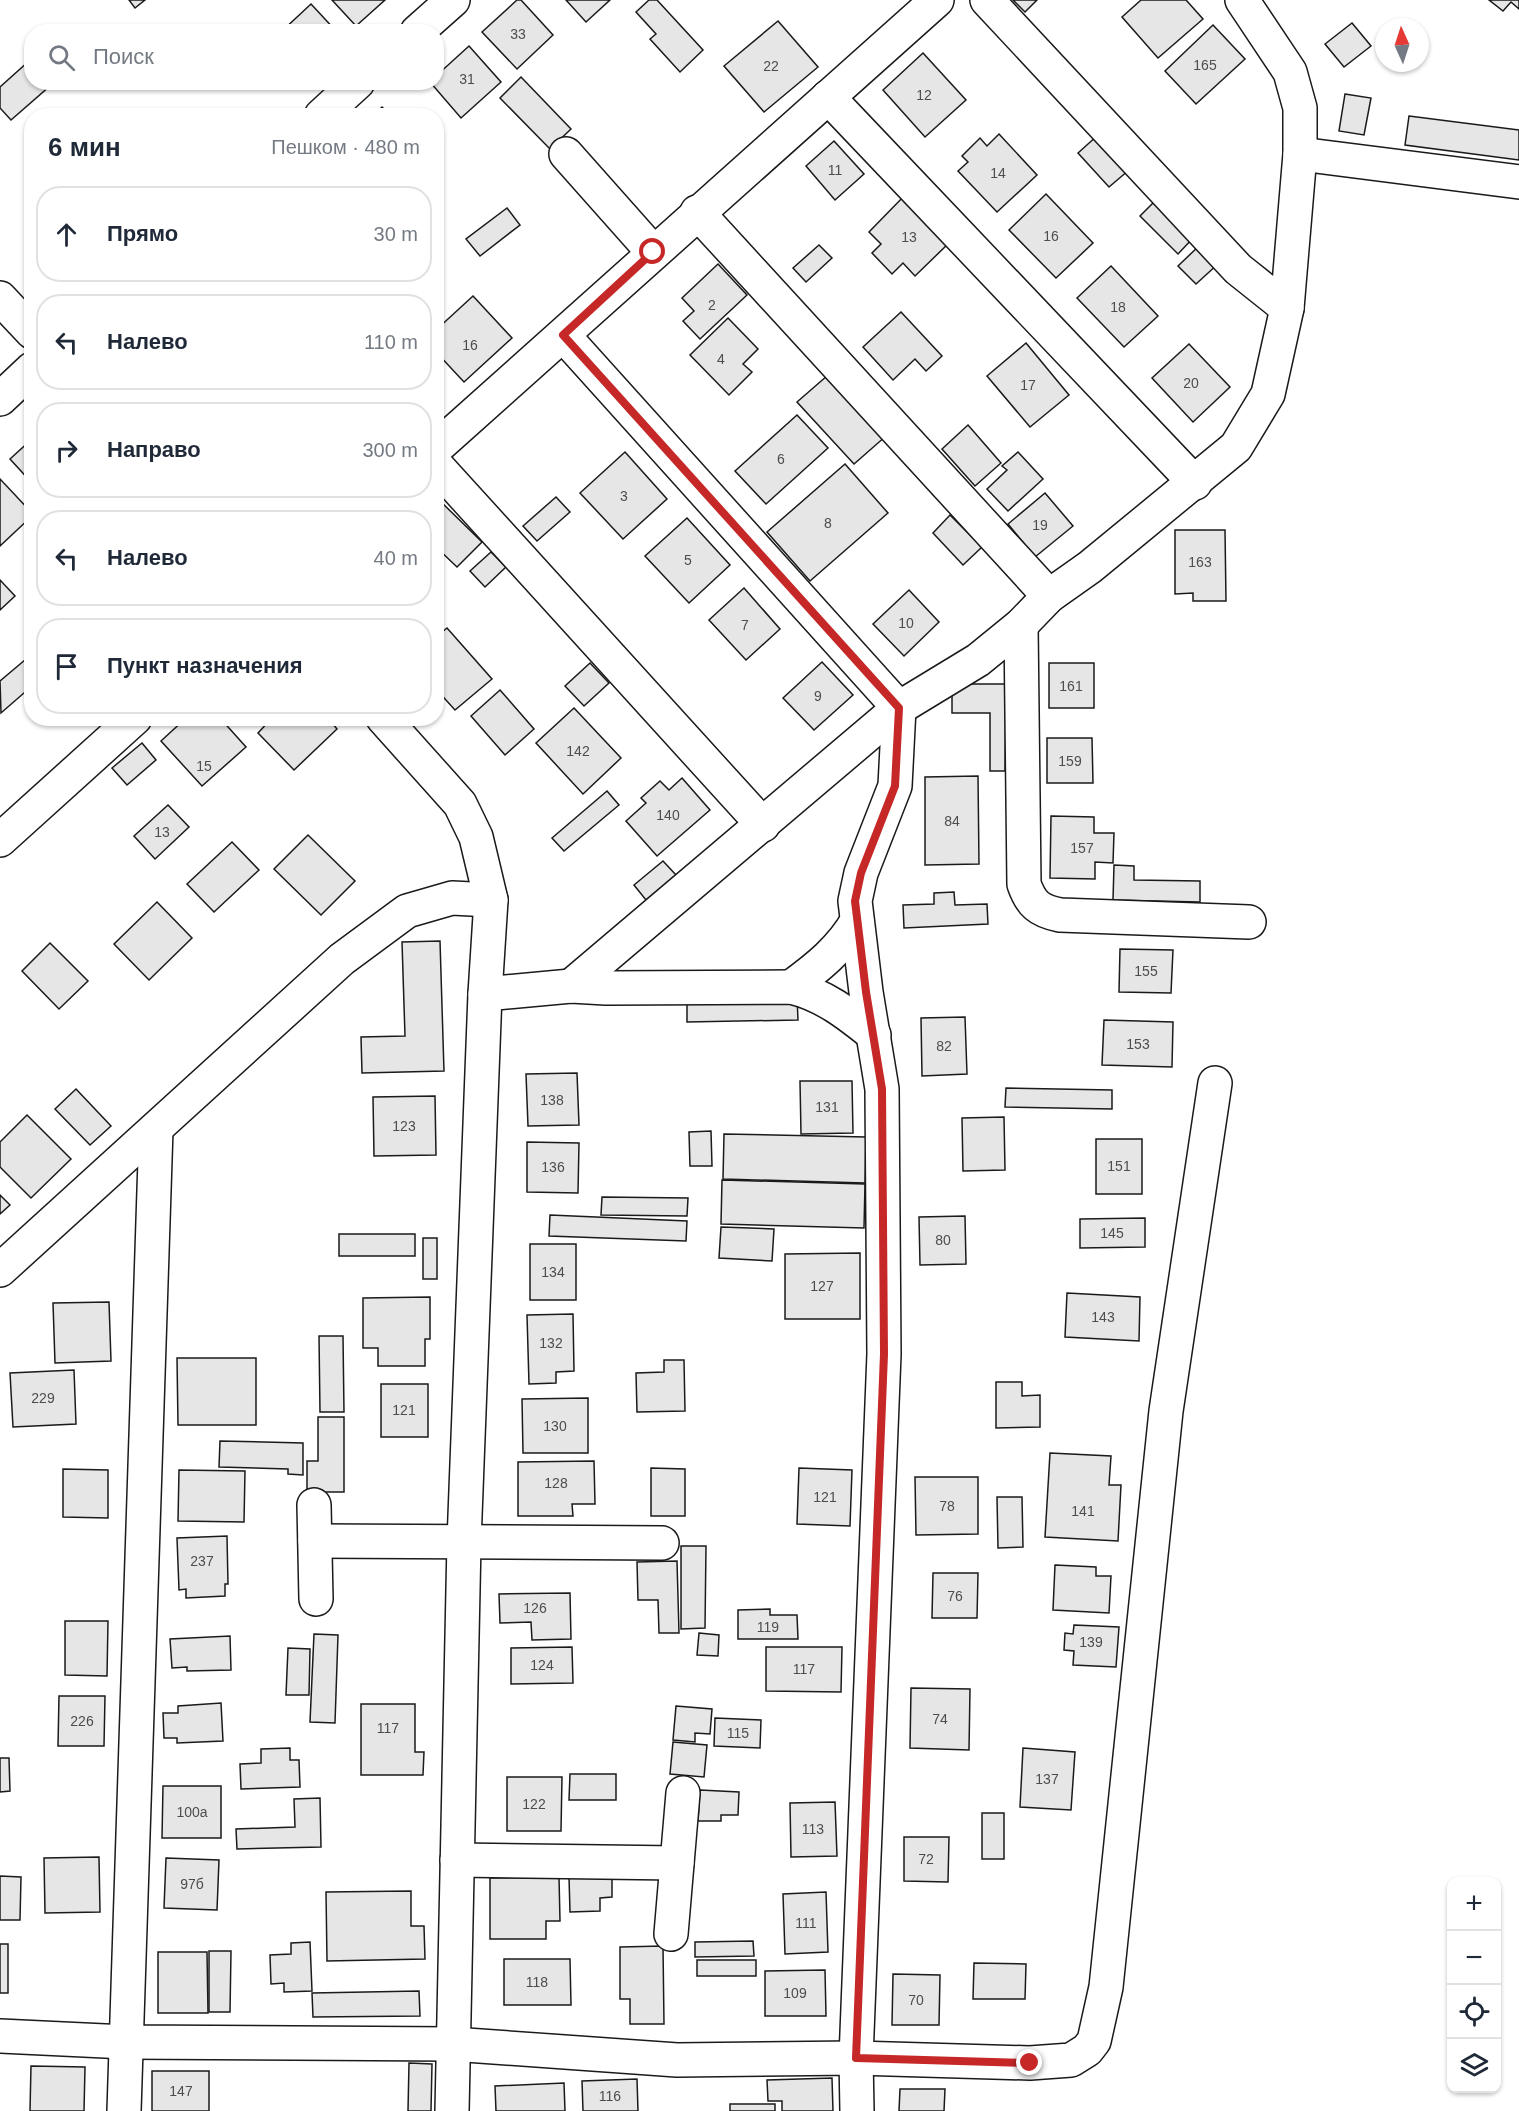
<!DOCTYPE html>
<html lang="ru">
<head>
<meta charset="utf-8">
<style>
	body { margin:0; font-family:Arial,sans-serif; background:#f2f2f3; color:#1f2937 }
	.controls { position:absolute; right:18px; bottom:18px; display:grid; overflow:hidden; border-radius:12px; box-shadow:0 2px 4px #0004 }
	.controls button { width:54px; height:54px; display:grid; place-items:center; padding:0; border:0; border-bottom:2px solid #e0e1e3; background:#fff; color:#1f2937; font:30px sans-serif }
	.compass { position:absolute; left:1375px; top:18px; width:54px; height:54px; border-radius:50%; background:#fff; box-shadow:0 2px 4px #0004; rotate:357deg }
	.stop { position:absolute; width:18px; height:18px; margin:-14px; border:4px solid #c62828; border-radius:50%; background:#fff }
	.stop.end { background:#c62828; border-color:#fff; box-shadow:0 2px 6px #0008 }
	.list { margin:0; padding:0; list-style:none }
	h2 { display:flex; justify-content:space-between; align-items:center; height:78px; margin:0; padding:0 24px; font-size:26px }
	h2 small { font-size:20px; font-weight:400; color:#747a83 }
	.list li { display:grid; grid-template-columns:39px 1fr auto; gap:18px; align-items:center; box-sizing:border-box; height:96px; margin:0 12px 12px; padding:0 12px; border:2px solid #e0e1e3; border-radius:24px }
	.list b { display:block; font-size:22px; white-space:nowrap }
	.list em { font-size:20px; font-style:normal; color:#747a83 }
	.icon { flex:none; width:33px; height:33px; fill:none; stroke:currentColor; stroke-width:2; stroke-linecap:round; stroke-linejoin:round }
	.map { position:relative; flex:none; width:1519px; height:2111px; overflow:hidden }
	.search { position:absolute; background:#fff; box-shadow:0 2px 4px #0004; left:24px; top:24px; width:420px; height:66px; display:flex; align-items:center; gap:15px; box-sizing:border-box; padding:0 21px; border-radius:24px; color:#747a83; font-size:22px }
	.panel { position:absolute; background:#fff; box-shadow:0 2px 4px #0004; left:24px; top:108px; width:420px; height:618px; border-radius:24px }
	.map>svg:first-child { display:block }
</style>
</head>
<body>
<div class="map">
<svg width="1519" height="2111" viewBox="0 0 1519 2111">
	<rect width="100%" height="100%" fill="#fff"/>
	<g fill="#e6e6e6" stroke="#1a1a1a" stroke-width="1.5">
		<polygon points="129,0 145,0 135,8"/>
		<polygon points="332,0 385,0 356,26"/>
		<polygon points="517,0 521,0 553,35 517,69 482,32"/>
		<polygon points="566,0 610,0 586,22"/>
		<polygon points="649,0 657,0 703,50 680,72 650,39 656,34 636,12"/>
		<polygon points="1013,0 1037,0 1025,12"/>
		<polygon points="1141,0 1186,0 1203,19 1158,58 1122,17"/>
		<polygon points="1489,0 1519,0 1519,9 1511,2 1503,11"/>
		<polygon points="311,4 337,32 281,32"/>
		<polygon points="778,21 818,67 764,112 724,66"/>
		<polygon points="1352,23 1371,46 1344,67 1325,44"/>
		<polygon points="1213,25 1245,59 1196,104 1165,71"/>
		<polygon points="469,46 501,82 461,118 430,82 436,82 436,76"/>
		<polygon points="923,53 966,100 925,137 883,90"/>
		<polygon points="29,61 32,82 49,82 51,85 11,120 0,108 0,87"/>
		<polygon points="521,77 571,129 550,149 500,98"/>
		<polygon points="1345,94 1371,98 1364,135 1339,131"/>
		<polygon points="382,107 391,116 373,116"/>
		<polygon points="1409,116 1519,130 1519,160 1405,145"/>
		<polygon points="999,134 1037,175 997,212 958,171 968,162 962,156 980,138 987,146"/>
		<polygon points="1098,135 1129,170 1109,187 1078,153"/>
		<polygon points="834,141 864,174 835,200 806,166"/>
		<polygon points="1046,194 1093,243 1056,278 1009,230"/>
		<polygon points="905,195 950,242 915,276 903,263 892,274 872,253 881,244 869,232"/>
		<polygon points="1157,199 1194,237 1178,254 1140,216"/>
		<polygon points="507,208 520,225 480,256 466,239"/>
		<polygon points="1201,244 1219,263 1196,284 1178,266"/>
		<polygon points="819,245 832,258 806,282 793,268"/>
		<polygon points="718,264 747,295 700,339 683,321 694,311 682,298"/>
		<polygon points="1111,266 1158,316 1124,347 1077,298"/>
		<polygon points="473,296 512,338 464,382 436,352 436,330"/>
		<polygon points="901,312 942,356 926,371 915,359 893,380 863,347"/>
		<polygon points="728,318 758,349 743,364 752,372 729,395 690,355"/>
		<polygon points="1026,343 1069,395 1030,427 987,376"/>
		<polygon points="1189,344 1230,387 1193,422 1152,378"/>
		<polygon points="835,369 886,436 854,464 797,402"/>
		<polygon points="797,415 828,448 766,504 735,471"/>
		<polygon points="968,425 1001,463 975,486 942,449"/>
		<polygon points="32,439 32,483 10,459"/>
		<polygon points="625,452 667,499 623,539 580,493"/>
		<polygon points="1018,452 1043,479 1008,511 987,489 1007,470 1002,466"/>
		<polygon points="845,464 888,513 810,581 767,532"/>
		<polygon points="0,479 32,513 32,516 0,546"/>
		<polygon points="1045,493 1073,526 1035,557 1008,524"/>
		<polygon points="436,497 482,542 457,567 436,547"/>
		<polygon points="556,497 570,512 537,541 523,526"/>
		<polygon points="950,515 982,547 963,565 933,533"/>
		<polygon points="687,518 730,565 689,603 645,556"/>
		<polygon points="1175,530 1225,530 1226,601 1193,601 1193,593 1175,594"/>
		<polygon points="491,552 506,567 485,587 470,571"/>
		<polygon points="0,580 15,596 0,610"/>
		<polygon points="744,588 780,629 746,660 709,620"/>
		<polygon points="909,590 939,622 904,656 873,624"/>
		<polygon points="447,628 492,679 455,710 436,689 436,637"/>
		<polygon points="32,654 32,686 1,713 0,681"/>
		<polygon points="822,662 853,695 814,730 783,698"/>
		<polygon points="590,663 609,683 584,706 565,686"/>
		<rect x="1049" y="663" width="45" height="45"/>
		<polygon points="960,684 1006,684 1005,771 990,771 990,713 952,713 952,695"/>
		<polygon points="500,690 534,729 505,755 471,716"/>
		<polygon points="574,708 621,758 583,794 536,743"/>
		<polygon points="186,718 220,718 246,747 202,786 161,741"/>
		<polygon points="272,718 328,718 337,729 294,770 258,733"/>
		<polygon points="1047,738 1092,738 1093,783 1047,783"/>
		<polygon points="142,743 156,760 127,785 112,768"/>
		<polygon points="978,776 979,864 925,865 925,777"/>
		<polygon points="682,778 710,810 657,856 626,821 646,803 641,798 660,781 669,790"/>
		<polygon points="607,791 619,805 564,851 552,838"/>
		<polygon points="168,805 189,827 155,859 134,836"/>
		<polygon points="1051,816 1094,817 1094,833 1114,833 1113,863 1095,862 1095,879 1050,878"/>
		<polygon points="308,835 355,881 321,915 274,869"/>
		<polygon points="232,842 259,870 214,912 187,884"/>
		<polygon points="663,861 676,875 646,900 634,885"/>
		<polygon points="1114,865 1134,866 1134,880 1200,881 1200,902 1113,900"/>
		<polygon points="954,892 955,905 987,904 988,924 904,928 903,905 934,904 934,893"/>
		<polygon points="157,902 192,938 149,980 114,944"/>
		<polygon points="440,941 444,1071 362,1073 361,1037 405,1036 402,942"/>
		<polygon points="50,943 88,981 59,1009 22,971"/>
		<polygon points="1120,949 1173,950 1171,993 1119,992"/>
		<polygon points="797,996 798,1020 687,1022 687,998"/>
		<polygon points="965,1017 967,1074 922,1076 921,1018"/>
		<polygon points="1104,1020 1173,1022 1172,1067 1102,1065"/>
		<polygon points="577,1073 579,1125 528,1126 526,1074"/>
		<polygon points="800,1081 852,1081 853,1133 801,1134"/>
		<polygon points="1006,1088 1112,1090 1112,1109 1005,1107"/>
		<polygon points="76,1089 111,1126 90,1145 55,1109"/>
		<polygon points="435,1096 436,1155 374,1156 373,1097"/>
		<polygon points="27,1115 71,1159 31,1198 0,1167 0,1142"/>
		<polygon points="1004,1117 1005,1170 963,1171 962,1118"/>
		<polygon points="711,1131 712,1166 690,1166 689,1132"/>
		<polygon points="724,1134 866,1137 865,1183 723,1179"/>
		<rect x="1096" y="1139" width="46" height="55"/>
		<polygon points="527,1142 579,1143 578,1193 527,1192"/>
		<polygon points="722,1180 865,1184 864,1228 721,1224"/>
		<polygon points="0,1195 10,1205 0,1214"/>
		<polygon points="602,1197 688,1198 687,1216 601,1215"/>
		<polygon points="550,1215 687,1221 686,1241 549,1236"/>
		<polygon points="965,1216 966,1264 920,1265 919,1217"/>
		<polygon points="1145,1218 1145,1247 1080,1248 1080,1219"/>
		<polygon points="721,1227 774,1229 772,1261 719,1258"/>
		<rect x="339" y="1234" width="76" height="22"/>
		<rect x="423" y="1238" width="14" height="41"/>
		<rect x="530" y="1244" width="46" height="56"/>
		<polygon points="860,1253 860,1319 785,1319 785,1254"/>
		<polygon points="1067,1293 1140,1297 1139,1341 1065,1337"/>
		<polygon points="430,1297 430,1339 425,1339 425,1366 378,1366 378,1348 363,1348 363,1298"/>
		<polygon points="109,1302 111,1361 55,1363 53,1303"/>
		<polygon points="573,1314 574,1371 556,1372 556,1383 529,1384 527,1315"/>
		<polygon points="319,1336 343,1336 344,1412 320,1412"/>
		<polygon points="177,1358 256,1358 256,1425 178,1425"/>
		<polygon points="664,1360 684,1360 685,1411 637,1412 636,1373 664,1372"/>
		<polygon points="74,1370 76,1424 13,1427 10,1373"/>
		<polygon points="996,1382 1022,1382 1022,1396 1040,1395 1040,1427 996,1428"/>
		<rect x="381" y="1384" width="47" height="53"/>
		<polygon points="588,1398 588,1453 523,1453 522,1399"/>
		<polygon points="318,1417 344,1417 344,1492 307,1492 307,1461 318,1461"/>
		<polygon points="220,1441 303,1443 303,1475 288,1474 288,1469 219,1467"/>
		<polygon points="1050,1453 1111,1456 1109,1485 1121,1485 1118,1541 1045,1537"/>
		<polygon points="594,1461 595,1504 572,1504 573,1516 518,1516 518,1462"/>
		<polygon points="651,1468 685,1469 685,1516 651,1516"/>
		<polygon points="799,1468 852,1470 850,1526 797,1524"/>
		<polygon points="63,1469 108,1470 108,1518 63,1517"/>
		<polygon points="179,1470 245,1471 244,1522 178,1521"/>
		<polygon points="915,1477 978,1477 978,1534 916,1535"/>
		<polygon points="997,1497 1022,1497 1023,1547 998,1548"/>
		<polygon points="227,1536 228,1584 225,1584 225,1596 186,1598 186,1589 179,1590 177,1538"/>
		<polygon points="681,1546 706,1546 705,1628 681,1629"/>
		<polygon points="677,1561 679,1633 659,1633 658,1600 638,1600 637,1562"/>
		<polygon points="1055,1565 1096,1567 1096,1576 1111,1576 1109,1613 1053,1610"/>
		<polygon points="933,1573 978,1573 977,1618 932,1618"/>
		<polygon points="570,1593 571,1639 532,1640 531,1622 500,1623 499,1594"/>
		<polygon points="770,1609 770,1615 797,1615 798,1639 738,1639 738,1610"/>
		<polygon points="65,1621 108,1621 107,1676 65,1675"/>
		<polygon points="1074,1625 1119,1627 1116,1667 1073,1665 1074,1651 1064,1650 1065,1633 1073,1634"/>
		<polygon points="699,1633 719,1635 718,1656 697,1655"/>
		<polygon points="314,1634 338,1635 335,1723 310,1722"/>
		<polygon points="230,1636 231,1670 187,1671 187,1667 172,1668 170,1639"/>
		<polygon points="572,1647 573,1683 511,1684 511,1648"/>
		<polygon points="766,1647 842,1647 841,1692 766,1691"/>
		<polygon points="288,1648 310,1649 309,1695 286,1695"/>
		<polygon points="911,1688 970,1689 969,1750 910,1748"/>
		<polygon points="59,1696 105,1696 104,1746 58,1746"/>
		<polygon points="221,1703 223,1741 177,1743 177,1738 164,1738 163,1713 178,1713 178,1706"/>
		<polygon points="361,1704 415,1704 415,1752 424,1752 423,1775 361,1775"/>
		<polygon points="676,1706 712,1709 710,1734 695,1733 695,1742 673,1740"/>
		<polygon points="715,1718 761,1720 760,1748 714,1746"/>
		<polygon points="673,1742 707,1745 704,1777 670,1774"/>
		<polygon points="290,1748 290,1760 299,1760 300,1787 241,1789 240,1764 261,1763 261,1749"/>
		<polygon points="1023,1748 1075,1752 1071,1810 1020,1807"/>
		<polygon points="0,1758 9,1758 10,1791 0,1792"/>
		<polygon points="570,1774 616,1774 616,1800 569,1800"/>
		<polygon points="507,1777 562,1777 561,1831 507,1831"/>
		<polygon points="163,1786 221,1786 221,1838 162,1838"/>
		<polygon points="700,1790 739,1792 738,1815 721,1815 721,1821 698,1821"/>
		<polygon points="320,1798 321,1847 237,1849 236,1829 295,1827 294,1799"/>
		<polygon points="835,1802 837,1856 791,1857 790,1803"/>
		<rect x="982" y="1813" width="22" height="46"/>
		<polygon points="904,1837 949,1837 948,1882 904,1881"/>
		<polygon points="99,1857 100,1912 45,1913 44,1858"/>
		<polygon points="166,1858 219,1860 217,1910 164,1908"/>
		<polygon points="0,1876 21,1877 20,1920 0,1920"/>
		<polygon points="612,1876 612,1897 600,1898 600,1911 570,1912 569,1877"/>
		<polygon points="559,1877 560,1921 546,1921 546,1939 490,1939 490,1878"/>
		<polygon points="411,1891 411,1926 424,1926 425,1959 327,1961 326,1892"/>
		<polygon points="826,1892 828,1952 785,1954 783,1894"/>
		<polygon points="753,1941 754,1956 695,1957 695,1942"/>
		<polygon points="310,1942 312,1991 284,1992 284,1983 271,1984 270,1955 291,1954 291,1943"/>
		<rect x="0" y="1944" width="8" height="49"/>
		<polygon points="663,1946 664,2024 630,2024 630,1999 620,1999 620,1947"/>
		<polygon points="209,1951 231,1951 230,2012 209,2012"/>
		<polygon points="158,1952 207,1952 208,2013 158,2013"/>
		<polygon points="504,1959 570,1959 571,2005 504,2005"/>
		<rect x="697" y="1960" width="59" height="16"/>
		<polygon points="974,1963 1026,1964 1025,1999 973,1999"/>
		<polygon points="825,1970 826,2016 765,2016 765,1971"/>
		<polygon points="893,1974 940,1975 939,2025 892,2025"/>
		<polygon points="419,1991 420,2016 313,2017 312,1993"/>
		<polygon points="409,2063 432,2064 431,2111 408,2111"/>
		<polygon points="31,2066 85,2067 84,2111 30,2111"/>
		<rect x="152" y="2071" width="57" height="40"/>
		<polygon points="832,2078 833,2111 782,2111 782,2101 768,2101 767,2080"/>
		<polygon points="637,2079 638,2111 583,2111 582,2081"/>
		<polygon points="564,2083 565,2111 496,2111 495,2086"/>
		<polygon points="900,2089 945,2089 944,2111 899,2111"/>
		<rect x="730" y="2104" width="45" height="7"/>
	</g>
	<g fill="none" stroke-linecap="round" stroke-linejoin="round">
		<defs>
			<g id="minor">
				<polyline points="987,0 1238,269 1287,308"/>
				<polyline points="417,32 453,0"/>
				<polyline points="828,97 1195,483"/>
				<polyline points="321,116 358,82"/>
				<polyline points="566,154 653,252"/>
				<polyline points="1300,154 1519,182"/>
				<polyline points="697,212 1049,596"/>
				<polyline points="0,298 32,332"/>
				<polyline points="563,335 899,708 895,786 861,873 855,901 866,992 882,1089 884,1354 856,2058 857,2111"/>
				<polyline points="0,399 32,369"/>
				<polyline points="436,448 937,0"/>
				<polyline points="436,465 763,825"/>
				<path d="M1021 625 1024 884C1031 904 1039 911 1060 915L1249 922"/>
				<polyline points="383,718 460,804 476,837 491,900 485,994 464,1542 452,2111"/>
				<polyline points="0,840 135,718"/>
				<polyline points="571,986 899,708 978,660 1021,625 1049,596 1090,567 1236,447 1268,394 1287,308 1300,154 1300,108 1290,72 1242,0"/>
				<path d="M791 987C817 968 841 949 857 921"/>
				<path d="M485 994 571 986 606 988 791 987C824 995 848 1014 874 1035"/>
				<polyline points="0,1270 342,959 407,911 452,898 491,900"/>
				<polyline points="314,1505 316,1599"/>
				<polyline points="315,1541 662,1543"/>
				<polyline points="457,1860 677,1863"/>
				<polyline points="671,1934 683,1793"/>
				<polyline points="0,2036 126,2042 452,2044 677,2060 856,2058 1030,2063 1071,2060 1087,2050 1094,2041 1106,1987 1166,1411 1215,1083"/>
				<polyline points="124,2111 156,1129"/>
			</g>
		</defs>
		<use href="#minor" stroke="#1a1a1a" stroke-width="36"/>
		<use href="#minor" stroke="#fff" stroke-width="33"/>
	</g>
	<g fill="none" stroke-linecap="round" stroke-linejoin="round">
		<polyline stroke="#c62828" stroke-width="8" points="653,252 563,335 899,708 895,786 861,873 855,901 866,992 882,1089 884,1354 856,2058 1030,2063"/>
	</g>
	<g text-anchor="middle" stroke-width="4.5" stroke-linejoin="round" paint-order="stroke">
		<g font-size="14" fill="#4d4d4d">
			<text x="518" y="39">33</text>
			<text x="1205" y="70">165</text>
			<text x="771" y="71">22</text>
			<text x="467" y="84">31</text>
			<text x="924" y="100">12</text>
			<text x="835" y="175">11</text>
			<text x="998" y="178">14</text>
			<text x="1051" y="241">16</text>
			<text x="909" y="242">13</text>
			<text x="712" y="310">2</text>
			<text x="1118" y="312">18</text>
			<text x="470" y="350">16</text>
			<text x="721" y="364">4</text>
			<text x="1191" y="388">20</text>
			<text x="1028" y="390">17</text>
			<text x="781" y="464">6</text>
			<text x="624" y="501">3</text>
			<text x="828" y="528">8</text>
			<text x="1040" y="530">19</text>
			<text x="688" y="565">5</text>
			<text x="1200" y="567">163</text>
			<text x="906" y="628">10</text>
			<text x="745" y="630">7</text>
			<text x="1071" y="691">161</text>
			<text x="818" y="701">9</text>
			<text x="578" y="756">142</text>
			<text x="1070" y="766">159</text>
			<text x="204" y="771">15</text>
			<text x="668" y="820">140</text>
			<text x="952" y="826">84</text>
			<text x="162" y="837">13</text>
			<text x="1082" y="853">157</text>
			<text x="1146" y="976">155</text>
			<text x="1138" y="1049">153</text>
			<text x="944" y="1051">82</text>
			<text x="552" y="1105">138</text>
			<text x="827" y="1112">131</text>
			<text x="404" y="1131">123</text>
			<text x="1119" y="1171">151</text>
			<text x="553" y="1172">136</text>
			<text x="1112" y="1238">145</text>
			<text x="943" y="1245">80</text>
			<text x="553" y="1277">134</text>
			<text x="822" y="1291">127</text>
			<text x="1103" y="1322">143</text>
			<text x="551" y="1348">132</text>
			<text x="43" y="1403">229</text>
			<text x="404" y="1415">121</text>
			<text x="555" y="1431">130</text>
			<text x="556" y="1488">128</text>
			<text x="825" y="1502">121</text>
			<text x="947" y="1511">78</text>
			<text x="1083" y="1516">141</text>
			<text x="202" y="1566">237</text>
			<text x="955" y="1601">76</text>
			<text x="535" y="1613">126</text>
			<text x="768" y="1632">119</text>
			<text x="1091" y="1647">139</text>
			<text x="542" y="1670">124</text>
			<text x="804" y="1674">117</text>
			<text x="940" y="1724">74</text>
			<text x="82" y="1726">226</text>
			<text x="388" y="1733">117</text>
			<text x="738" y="1738">115</text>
			<text x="1047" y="1784">137</text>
			<text x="534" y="1809">122</text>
			<text x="192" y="1817">100а</text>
			<text x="813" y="1834">113</text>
			<text x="926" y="1864">72</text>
			<text x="192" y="1889">97б</text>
			<text x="806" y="1928">111</text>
			<text x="537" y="1987">118</text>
			<text x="795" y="1998">109</text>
			<text x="916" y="2005">70</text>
			<text x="181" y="2096">147</text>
			<text x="610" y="2101">116</text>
		</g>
	</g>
</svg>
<div class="controls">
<button>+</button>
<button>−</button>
<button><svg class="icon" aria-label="locate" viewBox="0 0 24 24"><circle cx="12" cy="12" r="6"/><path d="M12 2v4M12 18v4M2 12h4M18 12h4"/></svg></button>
<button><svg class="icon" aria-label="layers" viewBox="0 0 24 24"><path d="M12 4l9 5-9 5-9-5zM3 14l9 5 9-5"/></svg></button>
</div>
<svg class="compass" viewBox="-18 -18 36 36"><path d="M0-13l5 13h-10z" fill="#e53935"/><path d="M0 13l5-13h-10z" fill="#747a83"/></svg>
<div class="stop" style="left:653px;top:252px"></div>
<div class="stop end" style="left:1030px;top:2063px"></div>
<div class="search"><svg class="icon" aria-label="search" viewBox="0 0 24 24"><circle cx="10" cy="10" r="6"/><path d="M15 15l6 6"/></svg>Поиск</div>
<section class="panel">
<h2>6 мин<small>Пешком · 480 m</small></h2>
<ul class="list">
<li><svg class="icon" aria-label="ahead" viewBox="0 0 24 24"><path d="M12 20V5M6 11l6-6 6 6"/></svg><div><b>Прямо</b></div><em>30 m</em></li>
<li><svg class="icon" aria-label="left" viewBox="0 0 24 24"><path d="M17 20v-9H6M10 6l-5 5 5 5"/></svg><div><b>Налево</b></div><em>110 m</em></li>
<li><svg class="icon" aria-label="right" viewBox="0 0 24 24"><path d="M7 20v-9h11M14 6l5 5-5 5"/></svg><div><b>Направо</b></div><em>300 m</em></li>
<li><svg class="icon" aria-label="left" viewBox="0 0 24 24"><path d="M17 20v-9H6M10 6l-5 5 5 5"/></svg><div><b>Налево</b></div><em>40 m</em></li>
<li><svg class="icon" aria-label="arrive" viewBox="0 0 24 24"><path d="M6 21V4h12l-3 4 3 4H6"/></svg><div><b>Пункт назначения</b></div></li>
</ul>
</section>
</div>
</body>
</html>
